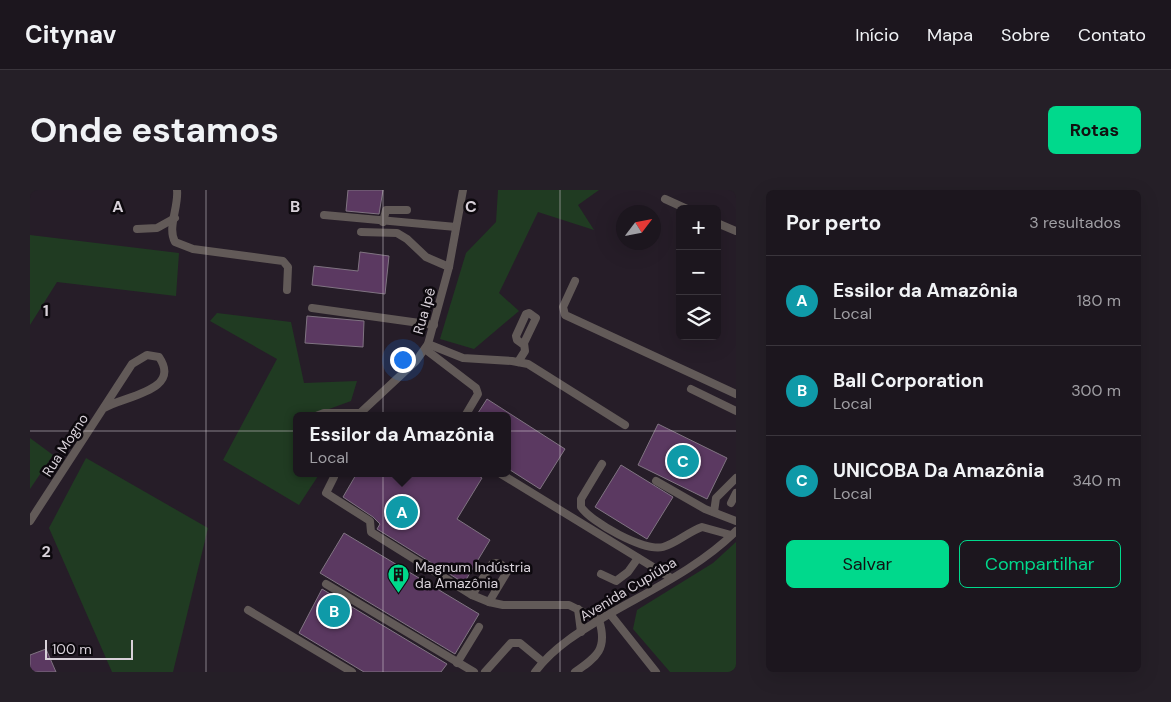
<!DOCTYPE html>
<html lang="pt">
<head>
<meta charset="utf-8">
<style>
	body { margin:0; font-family:"DM Sans",sans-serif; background:#251f27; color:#f1f3f6 }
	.controls { position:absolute; right:15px; top:15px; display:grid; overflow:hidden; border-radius:8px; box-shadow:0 5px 20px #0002 }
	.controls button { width:45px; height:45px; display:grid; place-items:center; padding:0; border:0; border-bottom:1px solid #3a353c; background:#1c161e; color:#f1f3f6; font:25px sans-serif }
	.compass { position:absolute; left:586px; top:15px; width:45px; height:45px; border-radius:50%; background:#1c161e; box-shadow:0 5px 20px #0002; rotate:58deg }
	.scale { position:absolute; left:15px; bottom:12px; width:88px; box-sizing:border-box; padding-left:5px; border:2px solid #d8d1d9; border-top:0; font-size:14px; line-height:18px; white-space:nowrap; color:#d8d1d9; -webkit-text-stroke:4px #0d090e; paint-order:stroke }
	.you { position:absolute; left:372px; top:169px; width:18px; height:18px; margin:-12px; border:4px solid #fff; border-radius:50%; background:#1a73e8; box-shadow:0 0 0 8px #1a73e833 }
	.badge { display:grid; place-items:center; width:32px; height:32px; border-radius:50%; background:#00d98c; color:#fff; font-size:16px; font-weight:700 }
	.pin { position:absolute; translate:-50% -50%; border:2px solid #fff; box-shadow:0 1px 5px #0006 }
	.popup { position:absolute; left:263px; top:222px; width:218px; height:65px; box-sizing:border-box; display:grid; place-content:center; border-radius:8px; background:#1c161e; filter:drop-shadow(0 1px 4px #0005); font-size:16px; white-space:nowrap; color:#a09fa4 }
	.popup b { font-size:19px; color:#f1f3f6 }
	.popup::after { content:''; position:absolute; left:50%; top:100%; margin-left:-10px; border:10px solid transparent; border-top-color:#1c161e }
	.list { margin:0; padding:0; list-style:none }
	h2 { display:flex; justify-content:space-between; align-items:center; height:65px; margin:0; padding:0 20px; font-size:21px }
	h2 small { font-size:16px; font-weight:400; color:#a09fa4 }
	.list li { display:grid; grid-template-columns:32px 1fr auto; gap:15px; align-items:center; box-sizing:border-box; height:90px; padding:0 20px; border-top:1px solid #3a353c }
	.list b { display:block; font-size:19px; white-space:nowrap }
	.list p { margin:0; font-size:16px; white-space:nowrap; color:#a09fa4 }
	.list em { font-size:16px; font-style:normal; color:#a09fa4 }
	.actions { display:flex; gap:10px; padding:15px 20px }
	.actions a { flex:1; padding:11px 0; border:1px solid #00d98c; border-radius:8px; text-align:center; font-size:18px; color:#00d98c }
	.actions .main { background:#00d98c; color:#111 }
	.icon { flex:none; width:28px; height:28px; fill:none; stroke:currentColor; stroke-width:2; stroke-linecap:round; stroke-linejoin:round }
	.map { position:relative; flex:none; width:706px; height:482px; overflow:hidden; border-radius:8px }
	header { display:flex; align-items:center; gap:30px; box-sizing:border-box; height:70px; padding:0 25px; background:#1c161e; border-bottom:1px solid #3a353c }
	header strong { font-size:24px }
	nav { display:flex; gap:28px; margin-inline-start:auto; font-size:18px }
	.intro { display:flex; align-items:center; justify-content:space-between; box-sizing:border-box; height:120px; padding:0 30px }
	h1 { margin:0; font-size:35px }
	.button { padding:12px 22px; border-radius:8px; background:#00d98c; color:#111; font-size:18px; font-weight:700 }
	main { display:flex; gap:30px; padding:0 30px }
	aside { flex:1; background:#1c161e; border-radius:8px; box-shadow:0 5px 20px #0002 }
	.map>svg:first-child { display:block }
</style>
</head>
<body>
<header>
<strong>Citynav</strong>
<nav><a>Início</a><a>Mapa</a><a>Sobre</a><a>Contato</a></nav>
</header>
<div class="intro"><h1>Onde estamos</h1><a class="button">Rotas</a></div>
<main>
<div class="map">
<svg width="706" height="482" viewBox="0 0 706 482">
	<rect width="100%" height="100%" fill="#261d28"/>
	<g fill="#203b22">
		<polygon points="468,0 569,0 548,15 564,40 508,22 469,103 489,121 444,159 410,149 436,63 466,32"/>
		<polygon points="0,45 149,63 146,106 27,92 0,135"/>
		<polygon points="187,123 261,132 274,193 327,191 321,211 280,226 267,226 267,283 290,283 269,315 193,270 247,169 180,131"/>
		<polygon points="0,248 23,265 0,299"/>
		<polygon points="56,268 178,338 143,482 82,482 19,338"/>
		<polygon points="706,352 706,478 700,482 640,482 603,439 607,420 683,373"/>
	</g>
	<g fill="#5b3961" stroke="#807482">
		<polygon points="318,0 353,0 349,24 316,21"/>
		<polygon points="330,62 359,66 355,104 282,95 284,76 328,81"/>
		<polygon points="277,126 334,131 333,157 275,153"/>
		<polygon points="457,209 535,259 510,299 477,278 477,226 446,226"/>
		<polygon points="628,234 697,268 677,309 608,275"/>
		<polygon points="591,275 643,307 617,349 565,317"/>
		<polygon points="327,283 355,285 356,283 444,283 452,288 427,329 460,350 434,393 347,339 350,334 343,327 313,307"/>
		<polygon points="314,343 449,424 425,464 290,383"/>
		<polygon points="292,399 417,474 411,482 334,482 269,443"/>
		<polygon points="16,459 26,482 0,482 0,465"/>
	</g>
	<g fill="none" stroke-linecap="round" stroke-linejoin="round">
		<g stroke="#625a58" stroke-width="8">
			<path d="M147 0C149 16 137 38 145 52L163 59 253 71 258 77 257 100"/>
			<polyline points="635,9 657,19"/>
			<polyline points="294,25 426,37"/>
			<polyline points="353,32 356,20 377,20"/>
			<polyline points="687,33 706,41"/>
			<polyline points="107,39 127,38 145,28"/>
			<polyline points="331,42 367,43 377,49 396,67 419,77"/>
			<polyline points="545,91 533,117 535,125 706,204"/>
			<polyline points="282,118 404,135"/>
			<polyline points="398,154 433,168 482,171 498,174 595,235"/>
			<polyline points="395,159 446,198 448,204 435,226"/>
			<polyline points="488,172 495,161 494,153 506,128 499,123 496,124 486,146 487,150 494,155"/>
			<polyline points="661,199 706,221"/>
			<polyline points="286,226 294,223 329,223"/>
			<polyline points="327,226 386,171 398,154 419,77 433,0"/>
			<path d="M572 274 551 309V317C561 332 614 362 633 357 647 353 658 342 672 337L701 345"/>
			<polyline points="471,284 641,388"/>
			<path d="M304 287 296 303 340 331 341 342 442 405 459 412 473 415H539L569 430C578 459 567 467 545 482"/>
			<polyline points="626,291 675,319 706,331"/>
			<polyline points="701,313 706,303"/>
			<polyline points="684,322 686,308 706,288"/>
			<path d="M0 331 102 174 117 165 129 167C152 201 94 206 74 218"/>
			<polyline points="571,384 586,391 598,382 608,368"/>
			<polyline points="296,394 444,482"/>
			<path d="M442 405 462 374C468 371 476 376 477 382L459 412"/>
			<polyline points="548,419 551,442"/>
			<polyline points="218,420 322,482"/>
			<polyline points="580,424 626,482"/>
			<polyline points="427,473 449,437"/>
			<polyline points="455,482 481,453 490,453 513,472"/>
			<path d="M505 482C524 456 554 439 581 423 623 399 671 376 706 341"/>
		</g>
	</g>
	<path fill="none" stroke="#d8d1d9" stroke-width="1" stroke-opacity="0.55" d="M176 0V482M353 0V482M530 0V482M0 241H706"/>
	<defs>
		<symbol id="building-pin" viewBox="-11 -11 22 30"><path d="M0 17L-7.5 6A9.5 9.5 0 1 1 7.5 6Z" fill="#00d98c" stroke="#0d090e"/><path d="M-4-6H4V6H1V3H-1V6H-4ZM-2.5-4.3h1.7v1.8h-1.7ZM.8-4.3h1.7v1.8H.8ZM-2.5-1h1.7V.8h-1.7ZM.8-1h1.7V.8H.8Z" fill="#111"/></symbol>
	</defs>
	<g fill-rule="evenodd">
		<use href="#building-pin" x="356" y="372" width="25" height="34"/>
	</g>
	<g text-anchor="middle" stroke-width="5" stroke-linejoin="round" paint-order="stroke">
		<g font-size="14" fill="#d8d1d9" stroke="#0d090e">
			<text transform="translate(394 121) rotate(-74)" y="5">Rua Ipê</text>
			<text transform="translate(35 255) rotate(-57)" y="5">Rua Mogno</text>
			<text transform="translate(598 399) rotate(-31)" y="5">Avenida Cupiúba</text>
		</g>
		<g font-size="14" fill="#d8d1d9" stroke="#0d090e" text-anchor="start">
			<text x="385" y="382">Magnum Indústria<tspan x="385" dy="16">da Amazônia</tspan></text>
		</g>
	</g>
	<g font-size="16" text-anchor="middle" font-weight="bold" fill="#d8d1d9" stroke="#0d090e" stroke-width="5" stroke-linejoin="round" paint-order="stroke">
		<text x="88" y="22">A</text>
		<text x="265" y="22">B</text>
		<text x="441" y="22">C</text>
		<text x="16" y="126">1</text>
		<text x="16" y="367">2</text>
	</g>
</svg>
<div class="controls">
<button>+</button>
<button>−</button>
<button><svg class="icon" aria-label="layers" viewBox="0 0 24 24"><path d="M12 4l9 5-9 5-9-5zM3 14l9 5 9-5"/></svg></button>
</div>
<svg class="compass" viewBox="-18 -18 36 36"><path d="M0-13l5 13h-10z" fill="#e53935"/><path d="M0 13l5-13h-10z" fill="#a09fa4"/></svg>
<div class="scale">100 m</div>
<div class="you"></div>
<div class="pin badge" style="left:372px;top:322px;background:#0f9aa8">A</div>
<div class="popup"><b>Essilor da Amazônia</b>Local</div>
<div class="pin badge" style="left:304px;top:421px;background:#0f9aa8">B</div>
<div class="pin badge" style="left:653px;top:271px;background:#0f9aa8">C</div>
</div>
<aside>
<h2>Por perto<small>3 resultados</small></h2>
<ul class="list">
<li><span class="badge" style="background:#0f9aa8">A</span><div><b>Essilor da Amazônia</b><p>Local</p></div><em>180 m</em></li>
<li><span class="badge" style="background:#0f9aa8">B</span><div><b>Ball Corporation</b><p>Local</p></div><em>300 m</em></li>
<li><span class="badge" style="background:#0f9aa8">C</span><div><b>UNICOBA Da Amazônia</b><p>Local</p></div><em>340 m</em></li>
</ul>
<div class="actions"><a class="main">Salvar</a><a>Compartilhar</a></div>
</aside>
</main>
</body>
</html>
